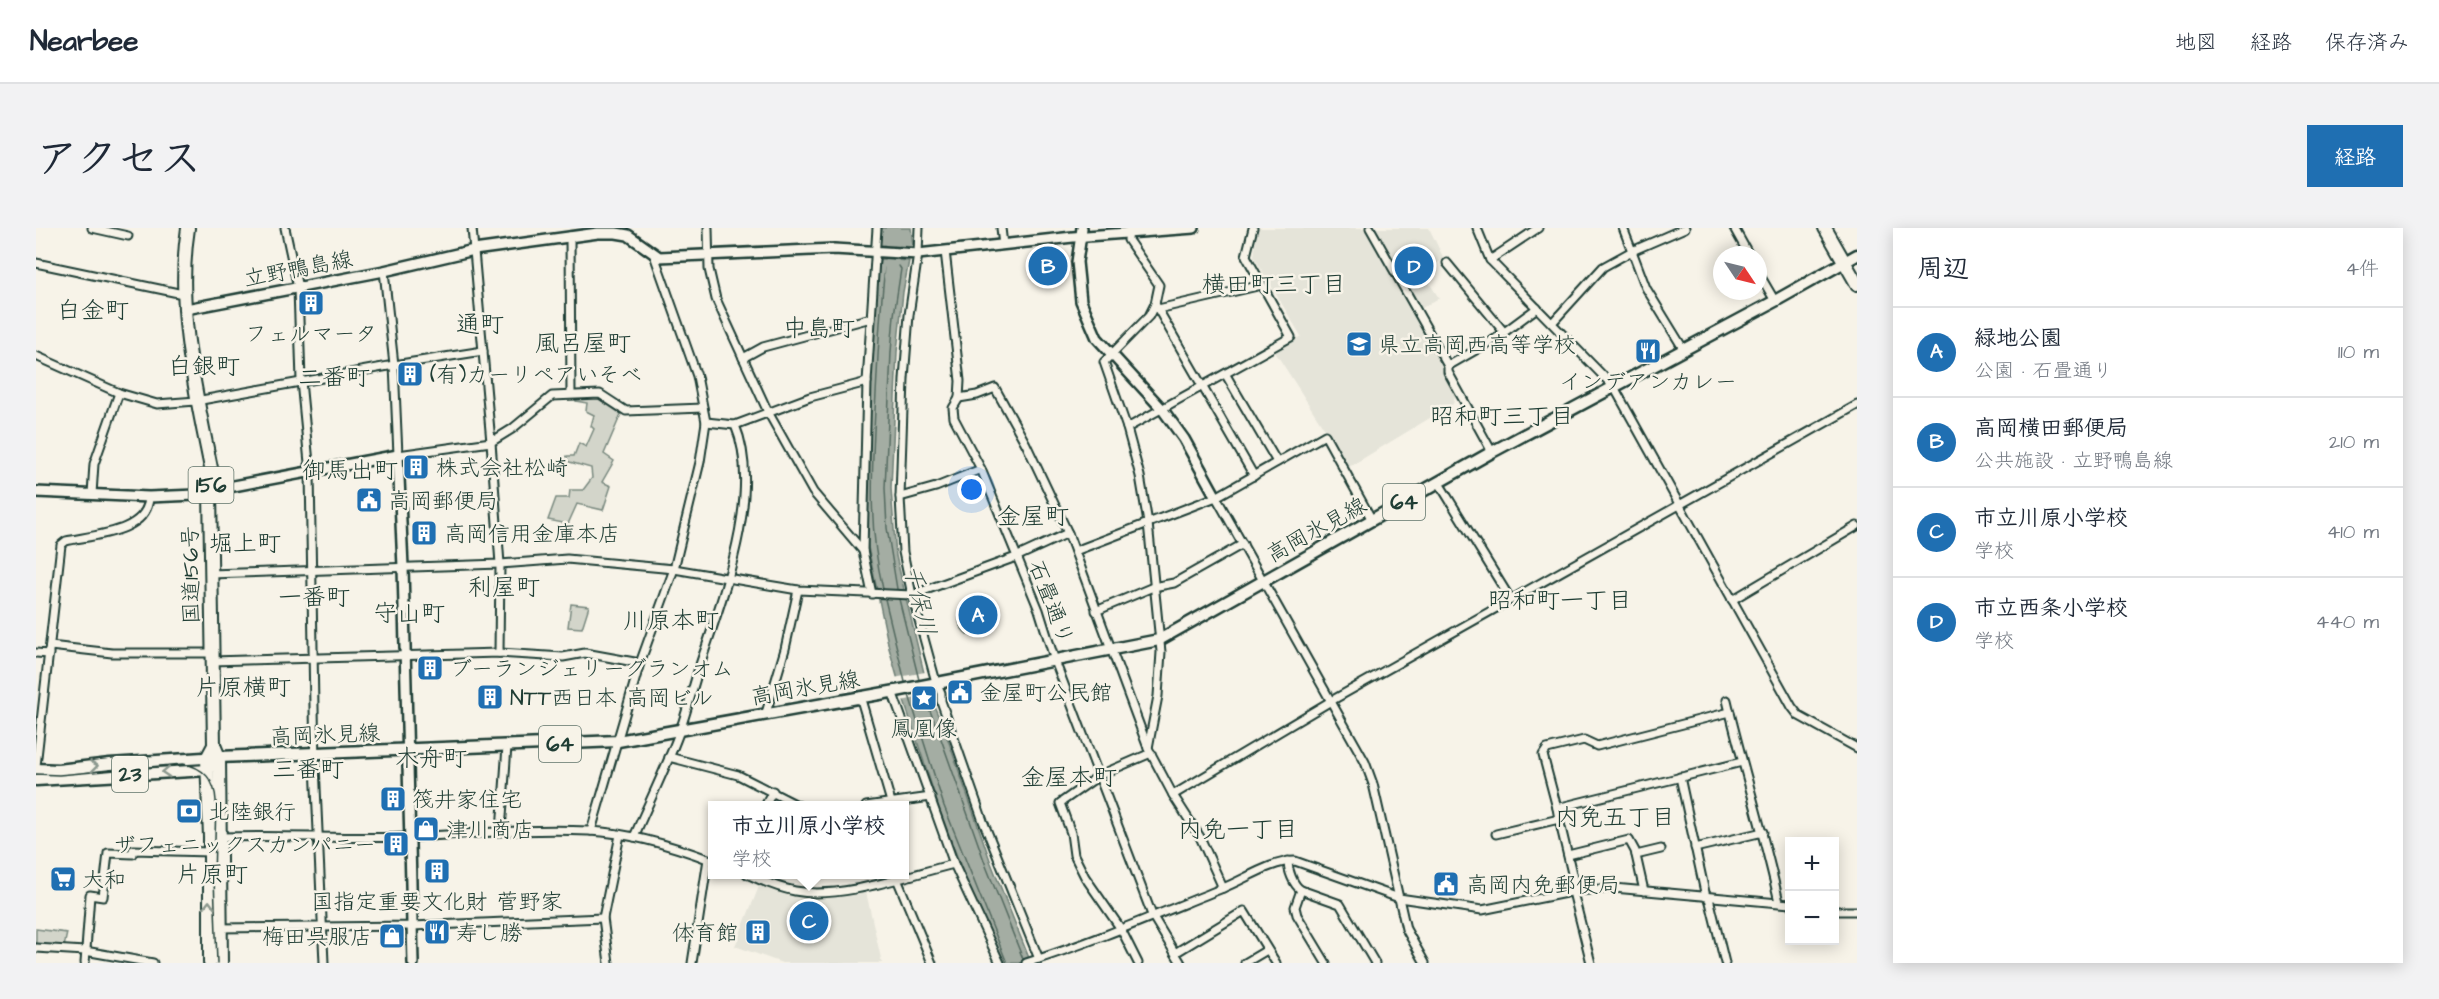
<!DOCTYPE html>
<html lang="ja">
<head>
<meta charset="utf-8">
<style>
	body { margin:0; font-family:"Architects Daughter","Klee One",sans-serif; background:#f2f2f3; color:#1f2937 }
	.controls { position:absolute; right:18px; bottom:18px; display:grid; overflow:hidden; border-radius:0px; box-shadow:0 3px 15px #0003 }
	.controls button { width:54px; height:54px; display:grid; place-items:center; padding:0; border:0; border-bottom:2px solid #e0e1e3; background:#fff; color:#1f2937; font:30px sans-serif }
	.compass { position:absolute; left:1677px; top:18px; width:54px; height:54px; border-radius:50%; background:#fff; box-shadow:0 3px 15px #0003; rotate:125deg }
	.you { position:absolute; left:936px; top:262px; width:21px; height:21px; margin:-15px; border:4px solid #fff; border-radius:50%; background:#1a73e8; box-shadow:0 0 0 9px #1a73e833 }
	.badge { display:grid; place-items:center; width:39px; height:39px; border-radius:50%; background:#1f6fb2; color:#fff; font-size:20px; font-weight:700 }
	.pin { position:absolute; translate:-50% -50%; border:3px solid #fff; box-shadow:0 2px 6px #0006 }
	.popup { position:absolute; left:672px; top:573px; width:201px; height:78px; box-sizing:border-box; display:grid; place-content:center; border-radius:0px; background:#fff; filter:drop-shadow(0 2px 4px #0005); font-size:20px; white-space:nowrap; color:#747a83 }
	.popup b { font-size:22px; color:#1f2937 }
	.popup::after { content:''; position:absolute; left:50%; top:100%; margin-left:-12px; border:12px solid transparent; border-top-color:#fff }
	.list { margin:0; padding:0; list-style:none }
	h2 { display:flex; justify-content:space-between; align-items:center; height:78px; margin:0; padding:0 24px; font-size:26px }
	h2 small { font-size:20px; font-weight:400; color:#747a83 }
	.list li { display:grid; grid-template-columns:39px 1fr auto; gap:18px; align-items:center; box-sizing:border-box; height:90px; padding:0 24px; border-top:2px solid #e0e1e3 }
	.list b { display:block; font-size:22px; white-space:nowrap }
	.list p { margin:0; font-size:20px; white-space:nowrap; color:#747a83 }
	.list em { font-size:20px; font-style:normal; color:#747a83 }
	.map { position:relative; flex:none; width:1821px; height:735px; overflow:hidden; border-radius:0px }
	header { display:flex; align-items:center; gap:36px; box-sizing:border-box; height:84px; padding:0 30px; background:#fff; border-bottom:2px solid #e0e1e3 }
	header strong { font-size:28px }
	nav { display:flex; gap:33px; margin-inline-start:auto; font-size:21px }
	.intro { display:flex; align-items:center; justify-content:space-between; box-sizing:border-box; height:144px; padding:0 36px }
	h1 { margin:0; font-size:42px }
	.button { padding:15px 27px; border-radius:0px; background:#1f6fb2; color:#fff; font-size:21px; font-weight:700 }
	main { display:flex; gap:36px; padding:0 36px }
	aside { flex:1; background:#fff; border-radius:0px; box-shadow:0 3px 15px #0003 }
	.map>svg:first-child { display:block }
</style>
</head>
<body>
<header>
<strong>Nearbee</strong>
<nav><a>地図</a><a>経路</a><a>保存済み</a></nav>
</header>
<div class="intro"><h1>アクセス</h1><a class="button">経路</a></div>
<main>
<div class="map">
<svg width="1821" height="735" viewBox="0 0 1821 735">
	<rect width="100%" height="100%" fill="#f7f3e8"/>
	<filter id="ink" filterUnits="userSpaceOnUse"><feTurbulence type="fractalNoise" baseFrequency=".0167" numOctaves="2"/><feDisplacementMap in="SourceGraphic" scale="12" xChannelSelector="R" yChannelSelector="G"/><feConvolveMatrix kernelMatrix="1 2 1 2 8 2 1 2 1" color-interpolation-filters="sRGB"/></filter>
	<g filter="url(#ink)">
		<g fill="#e5e4d9">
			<polygon points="1221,0 1328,0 1421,163 1417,176 1313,239 1239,124 1265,108 1218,29"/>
			<polygon points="1338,0 1393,0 1408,31 1386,44 1403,70 1384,81"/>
			<polygon points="724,656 760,667 796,668 830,664 846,735 746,735 699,718"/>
		</g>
		<g fill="#d3d5ca" stroke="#79897f" stroke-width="1.5">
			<polygon points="539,169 561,170 585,186 568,226 578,233 566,254 575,258 567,282 541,276 532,296 512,292 520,270 533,270 534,262 547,262 556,250 555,240 530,233 531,228 538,228 543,215 550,219 558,201 555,198 558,187 550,183 551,175 540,173"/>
			<circle cx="941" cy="391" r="18"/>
			<polygon points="535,376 553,378 546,400 532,399"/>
			<polygon points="0,701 31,705 28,719 0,718"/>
		</g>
		<g fill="#a4ada3" stroke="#6f8077" stroke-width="1.5">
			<polygon points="846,0 875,0 877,19 844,17"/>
			<polygon points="844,31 873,33 867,64 861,124 855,260 860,328 893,466 910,506 955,635 995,735 966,735 931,655 903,580 868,473 853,420 832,319 830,298 836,104"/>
		</g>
		<polygon fill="#f7f3e8" points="889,444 896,467 865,473 858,450"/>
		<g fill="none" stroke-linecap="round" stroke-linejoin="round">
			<g stroke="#546a60" stroke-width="1.5">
				<path d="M847 361C832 299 836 245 839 183 842 135 843 88 849 40L852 38H863L865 41 858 87 855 124 849 260 851 300 861 361"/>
				<polyline points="849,371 869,454"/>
				<polyline points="863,371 883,452"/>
				<polyline points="887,465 904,508 950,638 987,731"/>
				<polyline points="873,467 908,578 971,735"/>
			</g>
			<polyline stroke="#a4ada3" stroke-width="14" points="855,49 857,0"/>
			<defs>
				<g id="street">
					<polyline points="56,0 92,8"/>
					<polyline points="249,0 262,60 265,153 274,245 279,537 288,735"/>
					<polyline points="436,0 455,214 464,336 463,425"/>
					<polyline points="672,0 673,41 680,71 732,184 777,264 827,323"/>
					<polyline points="883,0 882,26 873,87 868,151 864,269 867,324 876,367 900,454 905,465 905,473 947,593 1003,731"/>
					<polyline points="965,0 967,17"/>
					<polyline points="1093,0 1092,12 1123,57 1119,76 1218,248"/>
					<polyline points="1334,0 1412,138 1412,144 1456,224"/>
					<polyline points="1441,0 1454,32 1578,159 1756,479 1763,488 1821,520"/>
					<polyline points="1587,0 1596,23 1649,0"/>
					<polyline points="1698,0 1713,27"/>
					<polyline points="534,8 535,166"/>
					<polyline points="909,23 924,153 923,170 917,180 918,190 945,241 1003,382 1019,433 1116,687 1145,735"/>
					<polyline points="1454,32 1502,0"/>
					<polyline points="0,35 147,66"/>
					<polyline points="1411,35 1468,104"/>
					<polyline points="348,43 358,137 362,227 455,214 476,201 516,168 564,166 590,183 667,180"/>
					<polyline points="1722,44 1739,73"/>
					<polyline points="1122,81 1226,57"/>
					<polyline points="1516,95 1567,39 1596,23 1610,60 1648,122"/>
					<polyline points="0,128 83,165 121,176 160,173 358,137 447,123"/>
					<polyline points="707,130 727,119 835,90"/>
					<polyline points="1412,138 1459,111 1501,80"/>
					<polyline points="1190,147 1241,234"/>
					<polyline points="923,170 941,167 959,160 990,216 1032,305 1112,520 1137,567 1164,609 1187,660"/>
					<polyline points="670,194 699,197 774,169 831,154"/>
					<polyline points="1091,200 1255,109 1210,28 1217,0"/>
					<polyline points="1403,255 1475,372"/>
					<polyline points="56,266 58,236 83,165"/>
					<polyline points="864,269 900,259 945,241"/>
					<polyline points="1180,269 1329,534 1337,556 1370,701 1389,735"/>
					<polyline points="1039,323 1180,269 1289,207 1336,292"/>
					<polyline points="174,346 464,336 531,331 638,341 762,362 876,367 980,329 1032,305"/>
					<polyline points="836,366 827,323 831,154 841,0"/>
					<polyline points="1696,372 1821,298"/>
					<polyline points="1060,383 1117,359 1138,355 1207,316"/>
					<polyline points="14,418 76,425 176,425"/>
					<polyline points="0,425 13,426"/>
					<polyline points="176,433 463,425 527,429 549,425 604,435"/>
					<polyline points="856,463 918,636 964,735"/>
					<polyline points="824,468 855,574"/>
					<path d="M1691 472C1707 540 1728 606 1743 674"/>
					<polyline points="730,485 749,421 762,362"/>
					<polyline points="1112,520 1122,468 1125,424 1112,295 1104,248 1091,200 1068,134 1113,88 1119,76"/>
					<polyline points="633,529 702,547 763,578"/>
					<path d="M0 538 25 317 30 313C57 307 112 305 113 269"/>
					<polyline points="1644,549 1670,669"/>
					<polyline points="1137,567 1295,473 1821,177"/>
					<polyline points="729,578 737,563"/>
					<polyline points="830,578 895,569"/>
					<polyline points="1521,580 1507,527 1511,521 1548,512 1561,518 1694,484"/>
					<polyline points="1523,591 1539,658 1538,668 1555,735"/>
					<polyline points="465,603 471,518"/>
					<polyline points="555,603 604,435 638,341 664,234 670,194 661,148 618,27"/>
					<polyline points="1460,606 1523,591 1521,580 1706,534"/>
					<path d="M183 609C247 607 311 611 375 609 434 606 493 600 553 603 595 605 638 618 677 633"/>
					<path d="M598 609C613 574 630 540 643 505 653 478 659 449 669 422 690 359 726 261 699 197"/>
					<polyline points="1659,620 1727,604"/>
					<polyline points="1532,627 1593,612 1599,623 1608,663"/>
					<polyline points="1600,627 1625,621"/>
					<path d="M1252 633C1252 642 1257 657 1265 662L1259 679 1261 687 1290 735"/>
					<path d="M711 646C726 653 743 660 759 663 806 672 872 647 918 636"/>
					<polyline points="859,646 896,735"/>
					<polyline points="1265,662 1304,676 1339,735"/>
					<polyline points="1673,670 1689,735"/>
					<polyline points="1798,683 1821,683"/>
					<polyline points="181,700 376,698 567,690"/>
					<polyline points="0,720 49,723 117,735"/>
					<polyline points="1139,725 1208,683 1240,735"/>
					<polyline points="49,735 54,667 67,669 72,625 97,626 97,622 174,624"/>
					<polyline points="573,735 567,690 584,607"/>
					<polyline points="656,735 672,631"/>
					<path d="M990 735C1057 714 1122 686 1187 660 1210 651 1235 633 1259 633L1363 670 1446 682 1540 663 1578 660 1754 676"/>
					<polyline points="1102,735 1085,701 1049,649 1038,627 1035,605 1024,575 1064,547 1115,525"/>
					<polyline points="1209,735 1231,722"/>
				</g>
				<g id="secondary">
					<polyline points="1046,0 1041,34 1045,73 1061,110 1127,182 1148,211 1180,269"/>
					<polyline points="150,81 348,43 438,22 562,5 580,5 592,7 623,29 798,21 882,26 1037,9 1158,0"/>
					<polyline points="0,264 113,269 160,267 187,260 362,227 367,339 377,735"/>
				</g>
				<g id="primary">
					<polyline points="0,541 22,542 74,536 183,529 582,513 860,463 1123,412 1456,224 1739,73 1821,27"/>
					<polyline points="0,552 172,542 177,536"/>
				</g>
				<g id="highway">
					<path d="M152 0C139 83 161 169 177 250L174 263 178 517 183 529 185 735"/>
					<polyline points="1789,0 1821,56"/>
					<polyline points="174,735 174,609 171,530 178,517"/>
				</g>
			</defs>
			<use href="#street" stroke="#1f3d34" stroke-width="11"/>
			<use href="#secondary" stroke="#1f3d34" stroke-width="14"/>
			<use href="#primary" stroke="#1f3d34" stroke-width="15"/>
			<use href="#highway" stroke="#1f3d34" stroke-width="16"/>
			<use href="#street" stroke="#f7f3e8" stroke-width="7"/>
			<use href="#secondary" stroke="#f7f3e8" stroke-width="9"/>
			<use href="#primary" stroke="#f7f3e8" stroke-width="10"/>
			<use href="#highway" stroke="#f7f3e8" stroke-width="12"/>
			<path stroke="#1f3d34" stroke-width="1.5" d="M0 546 23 547 147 536C168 539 179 553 180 573L178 650 181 735"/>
		</g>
		<defs><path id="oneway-chevron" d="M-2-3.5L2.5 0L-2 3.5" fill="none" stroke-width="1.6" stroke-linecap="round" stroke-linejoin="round" transform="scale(1.5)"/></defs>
		<g stroke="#8b988e">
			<use href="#oneway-chevron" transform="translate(58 538) rotate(-7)"/>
			<use href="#oneway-chevron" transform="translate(130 544) rotate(177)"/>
			<use href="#oneway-chevron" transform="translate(173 677) rotate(-89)"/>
		</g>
	</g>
	<defs>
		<symbol id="building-square" viewBox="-11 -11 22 22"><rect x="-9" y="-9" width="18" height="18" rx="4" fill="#1f6fb2" stroke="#f7f3e8"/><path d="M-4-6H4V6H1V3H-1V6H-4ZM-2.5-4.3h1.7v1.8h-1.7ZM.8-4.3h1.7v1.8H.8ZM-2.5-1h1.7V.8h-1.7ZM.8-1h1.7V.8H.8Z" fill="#fff"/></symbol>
		<symbol id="school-square" viewBox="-11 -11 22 22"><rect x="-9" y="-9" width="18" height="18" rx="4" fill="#1f6fb2" stroke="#f7f3e8"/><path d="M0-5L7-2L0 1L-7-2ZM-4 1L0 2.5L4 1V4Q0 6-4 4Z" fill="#fff"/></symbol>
		<symbol id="restaurant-square" viewBox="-11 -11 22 22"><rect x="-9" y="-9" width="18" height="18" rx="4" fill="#1f6fb2" stroke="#f7f3e8"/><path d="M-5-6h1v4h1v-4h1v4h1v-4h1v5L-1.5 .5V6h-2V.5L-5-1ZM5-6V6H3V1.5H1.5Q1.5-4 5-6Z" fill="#fff"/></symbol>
		<symbol id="civic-square" viewBox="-11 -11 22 22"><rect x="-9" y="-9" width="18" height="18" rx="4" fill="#1f6fb2" stroke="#f7f3e8"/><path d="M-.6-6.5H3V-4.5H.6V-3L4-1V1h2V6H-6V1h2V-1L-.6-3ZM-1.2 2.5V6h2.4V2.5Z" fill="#fff"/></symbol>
		<symbol id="sight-square" viewBox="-11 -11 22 22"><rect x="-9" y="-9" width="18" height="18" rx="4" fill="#1f6fb2" stroke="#f7f3e8"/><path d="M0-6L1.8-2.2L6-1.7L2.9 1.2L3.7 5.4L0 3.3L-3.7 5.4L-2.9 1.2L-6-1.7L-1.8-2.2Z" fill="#fff"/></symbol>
		<symbol id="bank-square" viewBox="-11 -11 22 22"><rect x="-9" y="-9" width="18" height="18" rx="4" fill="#1f6fb2" stroke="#f7f3e8"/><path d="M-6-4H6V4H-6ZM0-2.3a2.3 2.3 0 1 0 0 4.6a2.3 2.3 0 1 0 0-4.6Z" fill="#fff"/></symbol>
		<symbol id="shop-square" viewBox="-11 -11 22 22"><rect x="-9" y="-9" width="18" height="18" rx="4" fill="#1f6fb2" stroke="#f7f3e8"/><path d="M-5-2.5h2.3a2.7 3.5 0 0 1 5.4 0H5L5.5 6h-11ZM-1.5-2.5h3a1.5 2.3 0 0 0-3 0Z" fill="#fff"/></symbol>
		<symbol id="supermarket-square" viewBox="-11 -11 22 22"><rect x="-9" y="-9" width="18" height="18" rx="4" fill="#1f6fb2" stroke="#f7f3e8"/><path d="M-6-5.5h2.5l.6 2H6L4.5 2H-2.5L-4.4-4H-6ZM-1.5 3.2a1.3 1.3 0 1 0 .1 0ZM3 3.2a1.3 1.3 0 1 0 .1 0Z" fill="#fff"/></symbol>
	</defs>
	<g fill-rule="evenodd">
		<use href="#building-square" x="260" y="60" width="30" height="30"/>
		<use href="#school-square" x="1308" y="101" width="30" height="30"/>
		<use href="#restaurant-square" x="1597" y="108" width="30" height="30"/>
		<use href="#building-square" x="359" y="131" width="30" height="30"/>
		<use href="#building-square" x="365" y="224" width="30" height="30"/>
		<use href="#civic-square" x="318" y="257" width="30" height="30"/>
		<use href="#building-square" x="373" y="290" width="30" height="30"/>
		<use href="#building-square" x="379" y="425" width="30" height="30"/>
		<use href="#civic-square" x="909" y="449" width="30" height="30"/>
		<use href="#building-square" x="439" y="454" width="30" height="30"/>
		<use href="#sight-square" x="873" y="455" width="30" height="30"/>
		<use href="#building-square" x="342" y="556" width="30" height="30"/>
		<use href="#bank-square" x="138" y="568" width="30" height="30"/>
		<use href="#shop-square" x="375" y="586" width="30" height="30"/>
		<use href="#building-square" x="345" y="601" width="30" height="30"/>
		<use href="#building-square" x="386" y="628" width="30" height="30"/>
		<use href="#supermarket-square" x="12" y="636" width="30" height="30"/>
		<use href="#civic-square" x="1395" y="641" width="30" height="30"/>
		<use href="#restaurant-square" x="386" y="689" width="30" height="30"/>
		<use href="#building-square" x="707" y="689" width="30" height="30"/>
		<use href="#shop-square" x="341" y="693" width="30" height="30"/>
	</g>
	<g text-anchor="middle" stroke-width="5" stroke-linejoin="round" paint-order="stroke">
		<g fill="#f7f3e8" stroke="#60746a" stroke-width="1.5">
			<rect x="152.5" y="239" width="45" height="36" rx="4.5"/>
			<rect x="1347" y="256" width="42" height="36" rx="4.5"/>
			<rect x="503" y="498" width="42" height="36" rx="4.5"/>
			<rect x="76" y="528" width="36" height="36" rx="4.5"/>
		</g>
		<g font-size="21" font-weight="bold" fill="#1f3d34">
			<text x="175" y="264">156</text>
			<text x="1368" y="281">64</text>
			<text x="524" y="523">64</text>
			<text x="94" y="553">23</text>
		</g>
		<g font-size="22" fill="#1f3d34" stroke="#f7f3e8">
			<text transform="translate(262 40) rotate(-11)" y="8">立野鴨島線</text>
			<text transform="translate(1280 301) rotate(-29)" y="8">高岡氷見線</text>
			<text transform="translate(154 347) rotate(-91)" y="8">国道156号</text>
			<text transform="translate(1016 374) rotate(69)" y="8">石畳通り</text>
			<text transform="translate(769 459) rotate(-10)" y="8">高岡氷見線</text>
			<text transform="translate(289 506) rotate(-2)" y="8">高岡氷見線</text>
		</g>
		<g font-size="22" fill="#1f3d34" stroke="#f7f3e8" text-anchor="start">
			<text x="275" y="113" text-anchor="middle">フェルマータ</text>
			<text x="1342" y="124">県立高岡西高等学校</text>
			<text x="394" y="154">(有)カーリペアいそべ</text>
			<text x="1612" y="161" text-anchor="middle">インデアンカレー</text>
			<text x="400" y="247">株式会社松崎</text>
			<text x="352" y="280">高岡郵便局</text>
			<text x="408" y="313">高岡信用金庫本店</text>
			<text x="414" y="448">ブーランジェリーグランオム</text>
			<text x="944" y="472">金屋町公民館</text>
			<text x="474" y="477">NTT西日本 高岡ビル</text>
			<text x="888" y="508" text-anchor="middle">鳳凰像</text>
			<text x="376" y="579">筏井家住宅</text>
			<text x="172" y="591">北陸銀行</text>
			<text x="410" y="609">津川商店</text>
			<text x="340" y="624" text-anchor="end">ザフェニックスカンパニー</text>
			<text x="46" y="659">大和</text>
			<text x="1430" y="664">高岡内免郵便局</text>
			<text x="401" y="681" text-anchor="middle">国指定重要文化財 菅野家</text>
			<text x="420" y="712">寿し勝</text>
			<text x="702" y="712" text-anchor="end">体育館</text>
			<text x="336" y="716" text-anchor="end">梅田呉服店</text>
		</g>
		<g font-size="24" fill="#1f3d34" stroke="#f7f3e8">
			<text x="1238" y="64">横田町三丁目</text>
			<text x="57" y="90">白金町</text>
			<text x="444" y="104">通町</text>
			<text x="783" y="108">中島町</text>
			<text x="547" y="123">風呂屋町</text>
			<text x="168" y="146">白銀町</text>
			<text x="298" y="157">二番町</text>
			<text x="1466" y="196">昭和町三丁目</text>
			<text x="314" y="250">御馬出町</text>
			<text x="997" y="296">金屋町</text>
			<text x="209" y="323">堀上町</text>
			<text x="468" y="367">利屋町</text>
			<text x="278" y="377">一番町</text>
			<text x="1524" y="380">昭和町一丁目</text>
			<text x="373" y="393">守山町</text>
			<text x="635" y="400">川原本町</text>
			<text x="207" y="467">片原横町</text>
			<text x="395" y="538">木舟町</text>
			<text x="272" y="549">三番町</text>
			<text x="1033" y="557">金屋本町</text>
			<text x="1579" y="597">内免五丁目</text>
			<text x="1202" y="609">内免一丁目</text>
			<text x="176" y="654">片原町</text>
		</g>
		<g font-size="24" font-style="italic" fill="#405950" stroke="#f7f3e8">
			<text transform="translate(884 372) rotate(77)" y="8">千保川</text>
		</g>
	</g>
</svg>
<div class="controls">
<button>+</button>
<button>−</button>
</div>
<svg class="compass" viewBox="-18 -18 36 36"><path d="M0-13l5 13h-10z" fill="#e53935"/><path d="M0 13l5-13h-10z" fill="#747a83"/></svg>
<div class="you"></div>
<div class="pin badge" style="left:942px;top:387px">A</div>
<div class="pin badge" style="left:1012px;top:38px">B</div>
<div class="pin badge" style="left:773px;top:693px">C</div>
<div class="popup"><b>市立川原小学校</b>学校</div>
<div class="pin badge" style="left:1378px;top:38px">D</div>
</div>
<aside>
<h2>周辺<small>4件</small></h2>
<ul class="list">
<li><span class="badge">A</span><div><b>緑地公園</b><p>公園 · 石畳通り</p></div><em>110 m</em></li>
<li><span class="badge">B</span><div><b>高岡横田郵便局</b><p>公共施設 · 立野鴨島線</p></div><em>210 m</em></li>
<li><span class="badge">C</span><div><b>市立川原小学校</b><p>学校</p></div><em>410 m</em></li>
<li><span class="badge">D</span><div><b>市立西条小学校</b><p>学校</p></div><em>440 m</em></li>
</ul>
</aside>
</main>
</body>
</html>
